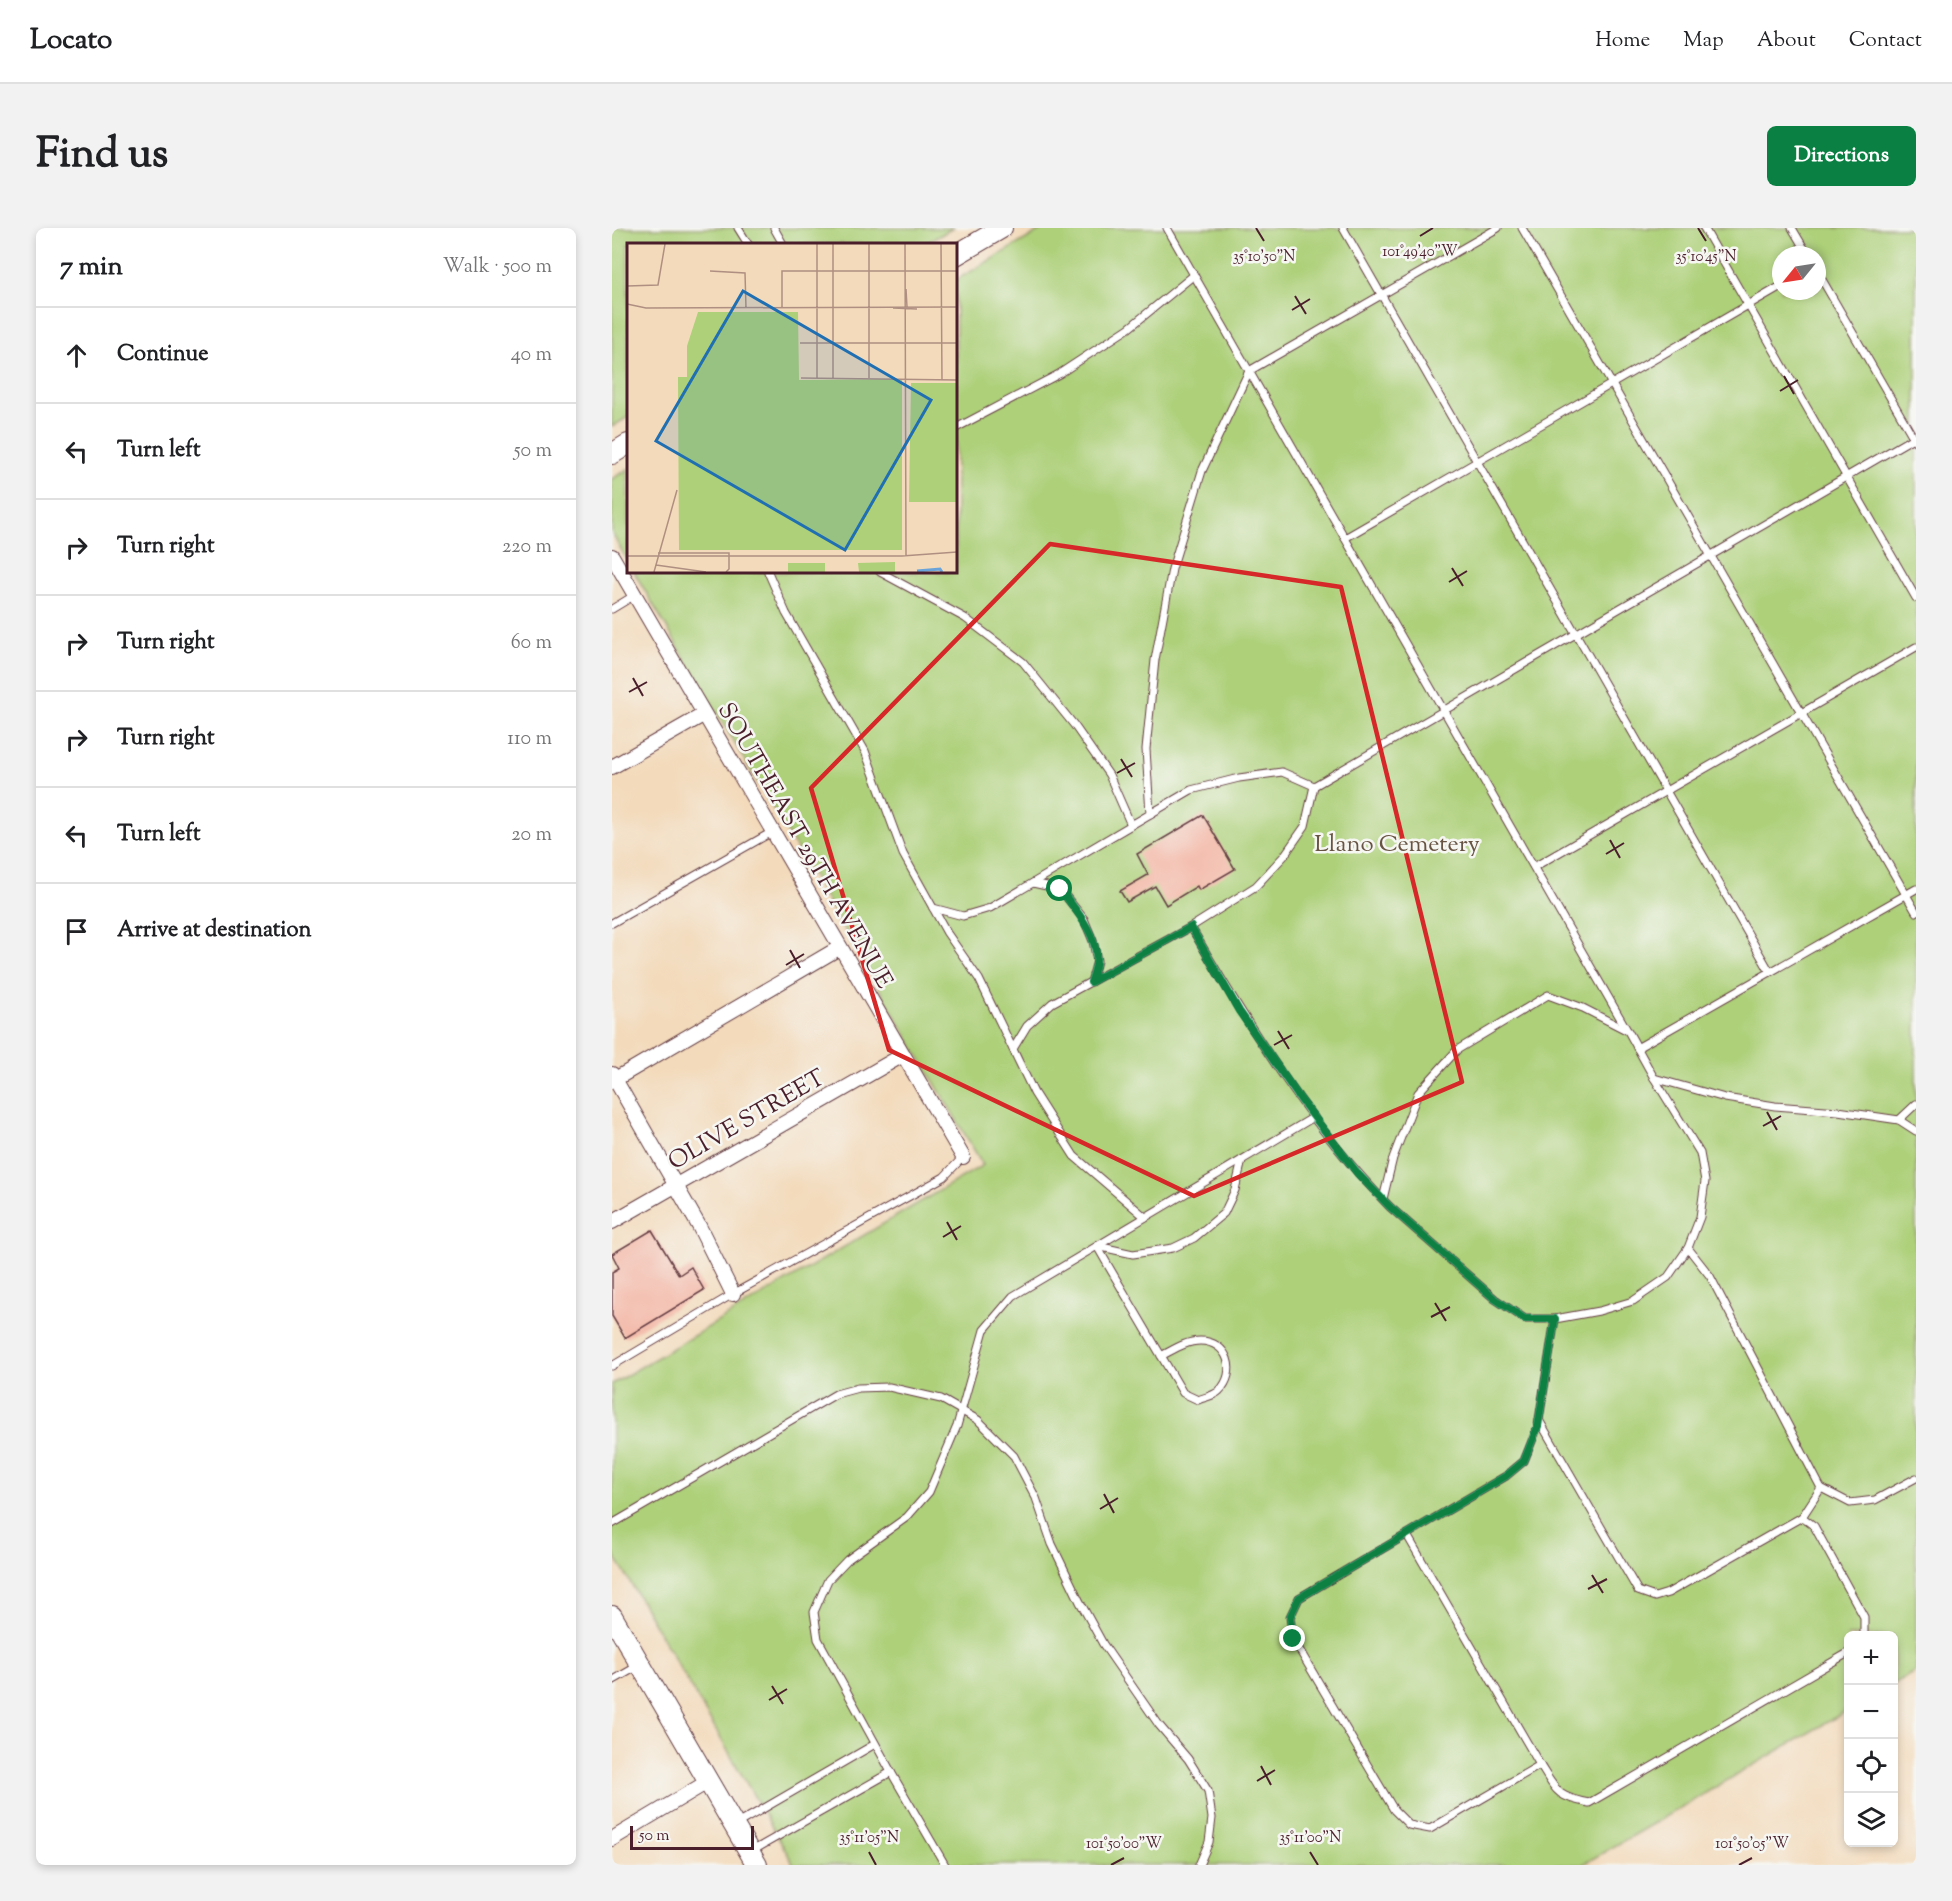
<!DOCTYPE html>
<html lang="en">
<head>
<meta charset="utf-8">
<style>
	body { margin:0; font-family:"Sorts Mill Goudy",serif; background:#f2f2f2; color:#202124 }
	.controls { position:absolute; right:18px; bottom:18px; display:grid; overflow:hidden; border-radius:9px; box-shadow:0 3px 9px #0003 }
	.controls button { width:54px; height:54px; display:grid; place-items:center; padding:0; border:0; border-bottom:2px solid #e0e0e0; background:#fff; color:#202124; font:30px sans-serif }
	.compass { position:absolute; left:1160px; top:18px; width:54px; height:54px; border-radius:50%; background:#fff; box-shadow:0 3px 9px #0003; rotate:240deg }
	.scale { position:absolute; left:18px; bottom:15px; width:124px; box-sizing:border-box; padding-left:6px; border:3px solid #4a1f2b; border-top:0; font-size:16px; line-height:21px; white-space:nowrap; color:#4a1f2b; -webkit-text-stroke:4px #f6f6f2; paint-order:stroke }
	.stop { position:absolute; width:18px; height:18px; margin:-14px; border:4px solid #0b8043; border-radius:50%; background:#fff }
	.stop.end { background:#0b8043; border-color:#fff; box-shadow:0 2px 6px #0008 }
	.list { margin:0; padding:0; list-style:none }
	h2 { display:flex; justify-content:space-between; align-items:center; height:78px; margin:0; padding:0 24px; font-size:26px }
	h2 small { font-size:20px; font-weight:400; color:#757577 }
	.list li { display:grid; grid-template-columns:39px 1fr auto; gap:18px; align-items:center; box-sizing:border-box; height:96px; padding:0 24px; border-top:2px solid #e0e0e0 }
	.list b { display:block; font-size:22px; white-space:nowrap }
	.list em { font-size:20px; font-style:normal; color:#757577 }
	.icon { flex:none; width:33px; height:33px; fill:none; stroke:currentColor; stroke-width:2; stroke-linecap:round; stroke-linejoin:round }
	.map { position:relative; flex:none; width:1304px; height:1637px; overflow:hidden; border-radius:9px }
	header { display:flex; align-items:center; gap:36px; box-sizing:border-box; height:84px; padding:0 30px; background:#fff; border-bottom:2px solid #e0e0e0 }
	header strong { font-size:28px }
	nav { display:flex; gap:33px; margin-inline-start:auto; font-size:21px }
	.intro { display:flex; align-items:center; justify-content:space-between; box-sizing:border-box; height:144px; padding:0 36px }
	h1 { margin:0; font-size:42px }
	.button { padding:15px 27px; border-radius:9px; background:#0b8043; color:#fff; font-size:21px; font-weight:700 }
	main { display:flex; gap:36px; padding:0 36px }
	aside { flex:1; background:#fff; border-radius:9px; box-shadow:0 3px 9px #0003 }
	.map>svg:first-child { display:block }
</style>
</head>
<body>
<header>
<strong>Locato</strong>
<nav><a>Home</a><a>Map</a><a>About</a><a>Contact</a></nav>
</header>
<div class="intro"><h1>Find us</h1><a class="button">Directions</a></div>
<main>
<aside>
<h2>7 min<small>Walk · 500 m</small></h2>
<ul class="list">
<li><svg class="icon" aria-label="ahead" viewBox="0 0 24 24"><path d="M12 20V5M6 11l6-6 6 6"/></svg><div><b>Continue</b></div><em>40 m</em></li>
<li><svg class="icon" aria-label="left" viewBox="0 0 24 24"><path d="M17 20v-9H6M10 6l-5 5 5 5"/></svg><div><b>Turn left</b></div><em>50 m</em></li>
<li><svg class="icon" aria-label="right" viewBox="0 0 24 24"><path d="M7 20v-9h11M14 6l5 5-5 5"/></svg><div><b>Turn right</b></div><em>220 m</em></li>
<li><svg class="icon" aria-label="right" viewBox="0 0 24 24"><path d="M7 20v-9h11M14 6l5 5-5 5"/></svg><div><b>Turn right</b></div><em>60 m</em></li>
<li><svg class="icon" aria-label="right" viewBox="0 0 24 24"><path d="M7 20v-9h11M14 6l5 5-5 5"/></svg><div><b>Turn right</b></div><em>110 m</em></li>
<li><svg class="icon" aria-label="left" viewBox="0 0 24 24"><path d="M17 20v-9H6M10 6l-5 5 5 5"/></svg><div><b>Turn left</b></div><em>20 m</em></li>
<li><svg class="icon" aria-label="arrive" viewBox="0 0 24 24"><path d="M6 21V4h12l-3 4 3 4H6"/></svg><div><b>Arrive at destination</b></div></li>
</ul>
</aside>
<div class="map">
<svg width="1304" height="1637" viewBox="0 0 1304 1637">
	<rect width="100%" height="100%" fill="#f6f6f2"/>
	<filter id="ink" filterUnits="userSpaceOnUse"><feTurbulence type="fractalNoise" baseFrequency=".0167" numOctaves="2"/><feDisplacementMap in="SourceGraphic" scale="12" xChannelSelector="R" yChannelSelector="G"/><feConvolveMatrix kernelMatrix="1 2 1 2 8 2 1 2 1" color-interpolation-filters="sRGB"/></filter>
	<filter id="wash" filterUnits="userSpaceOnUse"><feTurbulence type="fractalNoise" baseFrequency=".008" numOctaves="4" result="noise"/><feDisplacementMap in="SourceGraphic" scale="24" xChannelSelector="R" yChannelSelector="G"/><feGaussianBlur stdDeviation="1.35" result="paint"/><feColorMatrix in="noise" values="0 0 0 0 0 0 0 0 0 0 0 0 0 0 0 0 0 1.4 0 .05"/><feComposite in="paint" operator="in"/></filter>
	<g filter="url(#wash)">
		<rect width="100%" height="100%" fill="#f3dabb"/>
		<g fill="#add079" stroke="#7c7852" stroke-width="1.5" fill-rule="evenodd">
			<polygon points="0,0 341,0 313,16 16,16 16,189 0,199"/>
			<path d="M433 0H1304V1443L1282 1456V1408H1236V1482L970 1637H182L0 1323V1156L371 937 22 344H344V52ZM1169 27H1205V63H1169Z"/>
			<polygon points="16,241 16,334 0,305 0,251"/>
		</g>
		<g id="blocks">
			<g fill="#f3ae9b">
				<polygon points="591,587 623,641 587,662 585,658 554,677 543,658 515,674 508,663 536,647 525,626"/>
				<polygon points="40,1002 67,1047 79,1039 92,1062 13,1110 0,1088 0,1044 7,1040 0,1026"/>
			</g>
		</g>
	</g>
	<g filter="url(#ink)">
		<use href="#blocks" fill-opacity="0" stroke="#633b41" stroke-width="1.5"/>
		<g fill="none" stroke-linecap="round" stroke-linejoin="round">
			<defs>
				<g id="service">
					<polyline points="126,0 136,16"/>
					<polyline points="162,0 171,16"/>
					<polyline points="555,0 1015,802"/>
					<polyline points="731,0 1158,744"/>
					<polyline points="910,0 1304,684"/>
					<polyline points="1092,0 1304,370"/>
					<polyline points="1180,0 1196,27"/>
					<polyline points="1205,43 1304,214"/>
					<polyline points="344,200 447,146 517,100 582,47"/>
					<polyline points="733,310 1169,58"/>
					<polyline points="156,344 174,385 253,523 291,626 335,705 367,751 422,865 462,928 533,989"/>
					<polyline points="268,344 353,390 411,434 462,497 497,547 519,597"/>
					<polyline points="0,381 23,367"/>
					<polyline points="702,558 1301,210"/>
					<polyline points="538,586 534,521 543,432 560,341 590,243 637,143 886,0"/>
					<polyline points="922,639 1304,419"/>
					<polyline points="421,655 448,661 472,691 481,713 485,733 479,754"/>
					<polyline points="321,680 351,688 378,680 579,562 627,550 670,544 702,558 693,598 672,628 644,658 579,699 440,775 415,798 401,821"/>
					<polyline points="0,695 160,604"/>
					<path d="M579 699C636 798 698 898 778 979L883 1071 913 1091H943L987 1083 1021 1073 1056 1049 1076 1020 1088 989 1093 953 1088 925 1042 850 1016 803 971 780 936 767 845 822 806 865 781 930 771 971"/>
					<polyline points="1025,820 1304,661"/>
					<polyline points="1042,850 1113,870 1163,878 1226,883 1287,892 1304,903"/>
					<polyline points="1287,892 1304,876"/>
					<path d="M485 1018 497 1039 571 1165 586 1172C593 1169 602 1168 607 1163 626 1144 616 1113 588 1113 574 1113 561 1122 549 1128"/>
					<polyline points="485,1018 521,1026 561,1020 582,1010 612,985 623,962 630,932"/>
					<polyline points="1076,1020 1098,1048 1209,1260 1190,1289"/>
					<polyline points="0,1138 121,1066 332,949 351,929"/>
					<polyline points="927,1192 1026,1363 1043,1369 1056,1365 1190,1289 1202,1298 1252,1389 1252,1408"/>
					<polyline points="1209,1260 1238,1275 1263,1272 1304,1250"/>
					<polyline points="0,1296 224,1166 246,1160 277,1159 329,1171 366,1192 402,1228 424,1270 440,1316 468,1374 491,1416 547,1497 576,1531 596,1563 600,1590 597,1614 587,1637"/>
					<path d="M795 1307 928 1537C945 1564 945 1569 977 1575L1236 1425"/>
					<polyline points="0,1453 26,1438"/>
					<polyline points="928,1537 818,1601 797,1597 782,1582 681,1411 678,1389 687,1370 894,1248 912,1233 926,1198 943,1091"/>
					<polyline points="123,1597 263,1516"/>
					<polyline points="140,1623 279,1544"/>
					<polyline points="333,1637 279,1544 206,1411 202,1384 216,1352 235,1332 295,1289 317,1264 345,1198 372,1102 401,1068 702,889"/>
				</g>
				<g id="minor">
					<polyline points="0,328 351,929"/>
					<polyline points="0,539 91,487"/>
					<polyline points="0,846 87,998 121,1066"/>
					<polyline points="0,853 227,720"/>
					<polyline points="0,994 291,827"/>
					<polyline points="0,1611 97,1553"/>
				</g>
				<g id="secondary">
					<polyline points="344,27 390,0"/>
					<polyline points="0,226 16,216"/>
					<polyline points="0,1388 145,1637"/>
				</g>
			</defs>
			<use href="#service" stroke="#633b41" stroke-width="9"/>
			<use href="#minor" stroke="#633b41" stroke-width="16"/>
			<use href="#secondary" stroke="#633b41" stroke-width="22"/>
			<use href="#service" stroke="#fff" stroke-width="7"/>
			<use href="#minor" stroke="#fff" stroke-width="14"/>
			<use href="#secondary" stroke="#fff" stroke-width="20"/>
		</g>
	</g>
	<g fill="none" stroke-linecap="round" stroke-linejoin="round" filter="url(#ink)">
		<path stroke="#0b8043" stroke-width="8" d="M448 661C463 681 488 709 484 736 483 742 481 748 479 754L579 699 627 783 689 872 746 946 778 979 883 1071 913 1091H943L926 1198 912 1233 894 1248 687 1370 678 1389 681 1411"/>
	</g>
	<path fill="none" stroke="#d62828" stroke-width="4.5" stroke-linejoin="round" d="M438 316 729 359 850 854 582 968 277 822 199 560Z"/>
	<path fill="none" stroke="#4a1f2b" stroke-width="2" d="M644 0 652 13M1086 0 1094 13M808 8 821 0M683 68 694 86M680 82 698 71M1172 148 1182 166M1168 163 1186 152M840 340 851 358M837 354 855 343M21 450 31 468M17 464 35 454M509 531 520 549M505 545 523 535M998 612 1008 630M994 626 1012 615M178 722 188 740M174 737 192 726M666 803 677 821M662 817 680 807M1155 884 1165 902M1151 898 1169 888M335 994 345 1012M331 1009 349 998M823 1075 834 1093M819 1089 838 1079M492 1266 502 1285M488 1281 506 1270M980 1347 991 1365M976 1361 995 1351M160 1458 171 1476M157 1472 175 1461M649 1538 659 1557M645 1553 663 1542M257 1624 264 1637M698 1624 706 1637M499 1637 512 1630M1127 1637 1140 1630"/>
	<g text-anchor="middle" stroke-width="5" stroke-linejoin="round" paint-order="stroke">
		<g font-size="24" fill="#685442" stroke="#f6f6f2">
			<text x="785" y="623">Llano Cemetery</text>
		</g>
		<g font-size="24" fill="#4a1f2b" stroke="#f6f6f2">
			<text transform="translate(194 617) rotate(60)" y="8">SOUTHEAST 29TH AVENUE</text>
			<text transform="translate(134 891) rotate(-30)" y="8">OLIVE STREET</text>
		</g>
	</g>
	<g transform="translate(15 15)">
		<rect width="330" height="330" fill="#f3dabb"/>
		<path d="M71 69H171L172 137 275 136V307H52L51 134H60V103ZM284 140H330V259H282ZM268 319V329H232L231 320ZM161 320H198V329H161Z" fill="#add079"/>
		<path fill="none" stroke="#6aa3d9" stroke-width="3" d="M290 328 313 326 315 329"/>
		<path fill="none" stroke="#af8f81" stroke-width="1.5" d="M190 1V135M206 1V135M242 1V135M278 1 279 313M314 1 315 137M83 28 118 30 119 65M0 43 31 42 38 1M279 46 280 64M0 61 19 65 330 64M155 65V28H330M266 65 290 66M173 100H330M174 135 330 137M31 310H102V326L99 329M0 313H275L330 309M29 322 79 329M27 329 50 247"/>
		<path fill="#1f6fb2" fill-opacity="0.15" stroke="#1f6fb2" stroke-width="3" d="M116 48 304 157 218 307 29 198Z"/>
		<rect width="330" height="330" fill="none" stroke="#4a1f2b" stroke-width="3"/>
	</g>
	<g font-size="15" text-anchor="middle" fill="#4a1f2b" stroke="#f6f6f2" stroke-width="5" stroke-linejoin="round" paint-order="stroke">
		<text x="808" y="28">101°49'40"W</text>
		<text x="652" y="33">35°10'50"N</text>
		<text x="1094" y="33">35°10'45"N</text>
		<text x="257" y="1614">35°11'05"N</text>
		<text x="698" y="1614">35°11'00"N</text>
		<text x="512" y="1620">101°50'00"W</text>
		<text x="1140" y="1620">101°50'05"W</text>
	</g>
</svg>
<div class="controls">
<button>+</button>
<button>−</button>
<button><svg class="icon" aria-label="locate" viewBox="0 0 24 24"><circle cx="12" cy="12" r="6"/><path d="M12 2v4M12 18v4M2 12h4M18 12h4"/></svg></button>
<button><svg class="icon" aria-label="layers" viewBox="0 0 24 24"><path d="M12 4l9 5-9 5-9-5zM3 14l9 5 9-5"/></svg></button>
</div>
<svg class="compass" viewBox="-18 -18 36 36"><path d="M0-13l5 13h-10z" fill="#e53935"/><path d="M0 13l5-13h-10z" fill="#757577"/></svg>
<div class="scale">50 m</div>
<div class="stop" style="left:448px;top:661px"></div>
<div class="stop end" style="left:681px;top:1411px"></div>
</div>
</main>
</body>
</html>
